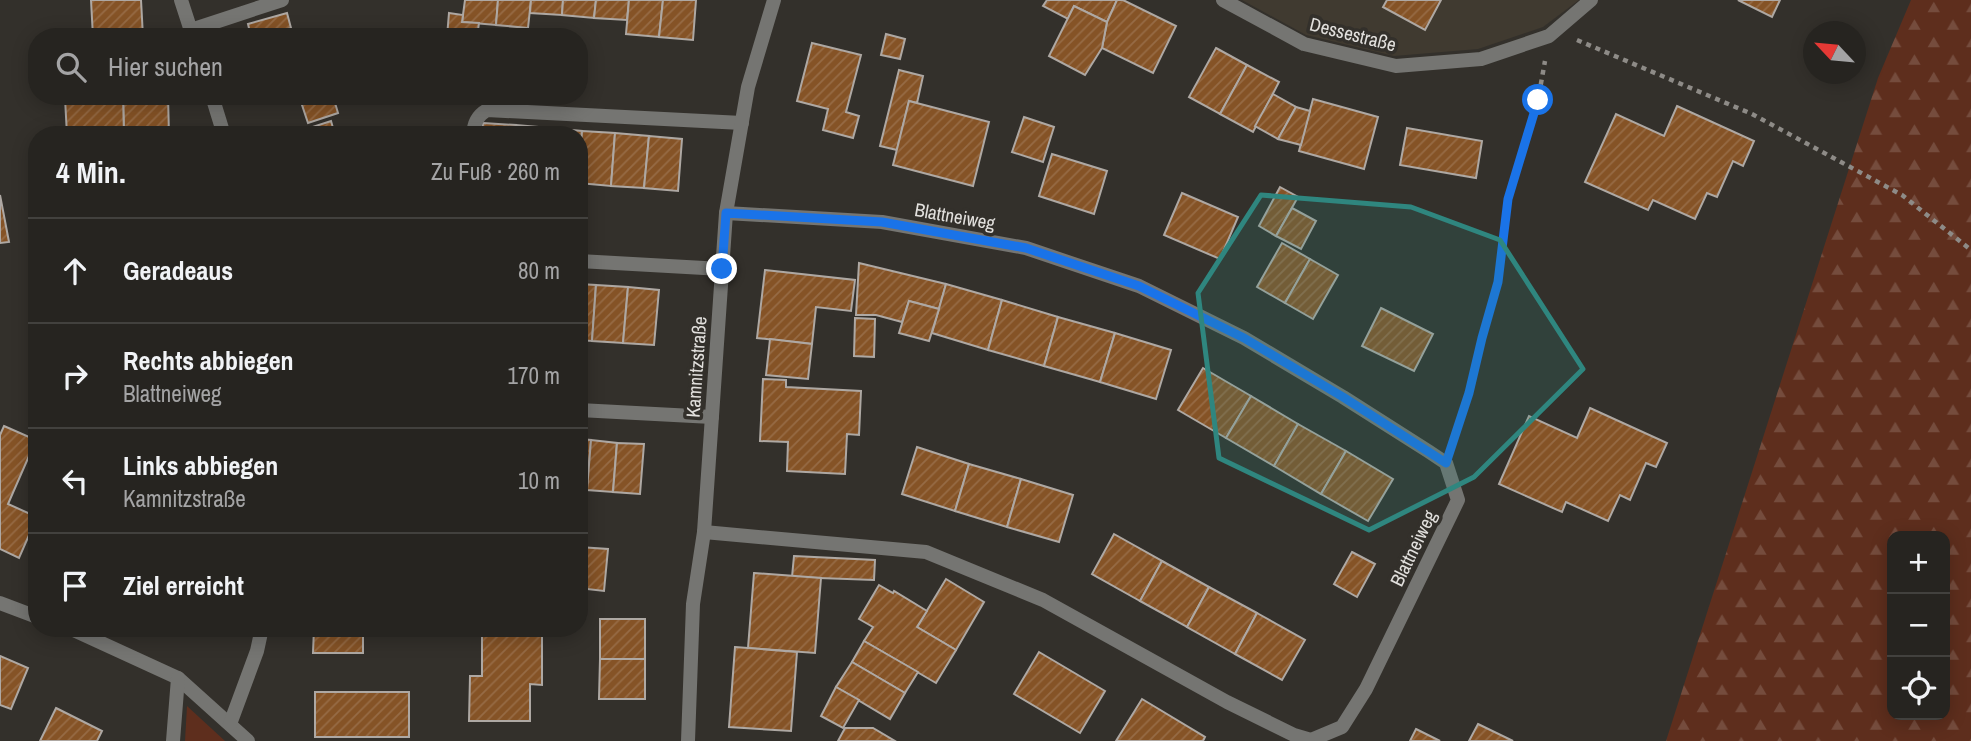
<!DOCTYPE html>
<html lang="de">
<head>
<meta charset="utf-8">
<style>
	body { margin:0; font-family:"Archivo Narrow",sans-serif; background:#2e2c29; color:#f1f3f6 }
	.controls { position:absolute; right:21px; bottom:21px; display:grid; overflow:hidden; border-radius:14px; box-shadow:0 4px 18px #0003 }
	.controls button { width:63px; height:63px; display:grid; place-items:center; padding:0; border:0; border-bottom:2px solid #42413e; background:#262420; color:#f1f3f6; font:35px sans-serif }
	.compass { position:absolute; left:1803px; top:21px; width:63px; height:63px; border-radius:50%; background:#262420; box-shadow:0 4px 18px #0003; rotate:296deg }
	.stop { position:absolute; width:21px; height:21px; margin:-16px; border:5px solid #1a73e8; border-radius:50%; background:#fff }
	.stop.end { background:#1a73e8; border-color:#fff; box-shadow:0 2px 7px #0008 }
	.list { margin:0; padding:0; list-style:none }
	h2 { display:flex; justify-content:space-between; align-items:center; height:91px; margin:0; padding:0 28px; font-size:30px }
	h2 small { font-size:23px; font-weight:400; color:#a4a4a5 }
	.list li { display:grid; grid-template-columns:46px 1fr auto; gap:21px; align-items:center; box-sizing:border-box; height:105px; padding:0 28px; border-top:2px solid #42413e }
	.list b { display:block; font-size:26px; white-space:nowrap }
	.list p { margin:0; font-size:23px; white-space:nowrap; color:#a4a4a5 }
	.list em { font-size:23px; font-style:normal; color:#a4a4a5 }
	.icon { flex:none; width:38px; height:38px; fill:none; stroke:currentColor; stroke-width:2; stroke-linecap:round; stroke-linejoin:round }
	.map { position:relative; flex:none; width:1971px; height:741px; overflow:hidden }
	.search { position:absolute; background:#262420; box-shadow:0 4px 18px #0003; left:28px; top:28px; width:560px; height:77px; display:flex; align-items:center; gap:18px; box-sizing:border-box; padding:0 24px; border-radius:28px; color:#a4a4a5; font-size:26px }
	.panel { position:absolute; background:#262420; box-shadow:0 4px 18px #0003; left:28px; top:126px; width:560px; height:511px; border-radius:28px }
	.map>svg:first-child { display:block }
</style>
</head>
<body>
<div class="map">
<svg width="1971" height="741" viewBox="0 0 1971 741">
	<defs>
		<pattern id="forest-firs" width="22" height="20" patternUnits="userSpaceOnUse" patternTransform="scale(1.75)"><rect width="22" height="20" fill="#5e2e1d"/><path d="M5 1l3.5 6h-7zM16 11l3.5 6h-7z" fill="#754c3d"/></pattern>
		<pattern id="building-hatch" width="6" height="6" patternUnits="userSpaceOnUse" patternTransform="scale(1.75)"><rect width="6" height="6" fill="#855326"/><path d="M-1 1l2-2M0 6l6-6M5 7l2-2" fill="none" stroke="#966b45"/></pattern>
	</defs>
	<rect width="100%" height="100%" fill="#33302b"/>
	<polygon fill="#403a30" points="1242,0 1579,0 1543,27 1478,49 1394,56 1306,35"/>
	<path fill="url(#forest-firs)" fill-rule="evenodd" d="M1911 0H1971V741H1666L1878 78ZM1892 536H1945V715H1892Z"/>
	<polygon fill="#5e2e1d" points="187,706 225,741 185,741"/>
	<g fill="url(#building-hatch)" stroke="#aea8a3" stroke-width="2">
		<polygon points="91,0 141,0 143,37 93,37"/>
		<polygon points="465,0 498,0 496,25 462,22"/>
		<polygon points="498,0 531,0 528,28 496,25"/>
		<polygon points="531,0 563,0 562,15 530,13"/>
		<polygon points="563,0 596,0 594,18 562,15"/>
		<polygon points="596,0 629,0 627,20 594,18"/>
		<polygon points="629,0 663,0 659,37 626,34"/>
		<polygon points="663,0 696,0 693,40 659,37"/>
		<polygon points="1047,0 1117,0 1107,22 1074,6 1068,19 1043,6"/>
		<polygon points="1117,0 1123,0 1176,26 1153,73 1102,48 1107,22"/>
		<polygon points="1387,0 1441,0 1425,30 1383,7"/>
		<polygon points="1738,0 1780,0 1772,17"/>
		<polygon points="1074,6 1107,22 1102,48 1085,75 1049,56"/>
		<polygon points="287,13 291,28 261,37 251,37 248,24"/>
		<polygon points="449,13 463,15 462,22 479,23 477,37 447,37"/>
		<polygon points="285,30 287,37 261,37"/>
		<polygon points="886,34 905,39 900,59 881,55"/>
		<polygon points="812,43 861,55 846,112 859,116 853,138 823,130 828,109 797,101"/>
		<polygon points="1216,48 1247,65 1220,114 1189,97"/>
		<polygon points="1247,65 1279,82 1253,132 1220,114"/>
		<polygon points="899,70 923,76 917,103 909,101 897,150 880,146"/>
		<polygon points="1273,94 1296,107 1278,139 1255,126"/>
		<polygon points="123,96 168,96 169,135 124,135"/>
		<polygon points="123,96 124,135 67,135 65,98"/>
		<polygon points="299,96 320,96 301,102"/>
		<polygon points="320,96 333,96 338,113 308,123 301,102"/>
		<polygon points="1313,99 1378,117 1364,169 1299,151"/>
		<polygon points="909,101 989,122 973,186 893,165"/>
		<polygon points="1677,106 1754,141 1743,166 1733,161 1717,197 1707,193 1695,219 1653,200 1648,210 1585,182 1616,114 1664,136"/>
		<polygon points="1296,107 1310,111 1301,145 1278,139"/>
		<polygon points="1024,117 1054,127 1043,162 1012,152"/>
		<polygon points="331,121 335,135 288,135"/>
		<polygon points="483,123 516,125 515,135 482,135"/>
		<polygon points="516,125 549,128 548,135 515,135"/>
		<polygon points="549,128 582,131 579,168 579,135 548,135"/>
		<polygon points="1407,128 1482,141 1476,178 1400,165"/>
		<polygon points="582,131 615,133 611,186 579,183"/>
		<polygon points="615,133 649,136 644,188 611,186"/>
		<polygon points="649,136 682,139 678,191 644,188"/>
		<polygon points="1052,154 1107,171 1094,214 1039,196"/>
		<polygon points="1280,187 1298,197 1276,236 1259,226"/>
		<polygon points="1182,193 1238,217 1220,259 1164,235"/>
		<polygon points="0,195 9,242 0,243"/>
		<polygon points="1292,208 1316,221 1301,249 1276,236"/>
		<polygon points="1282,243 1310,259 1285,303 1257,287"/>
		<polygon points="1310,259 1338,275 1313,319 1285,303"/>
		<polygon points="859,263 946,284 939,309 909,301 902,322 876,315 856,315"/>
		<polygon points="765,270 855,280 851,311 816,307 812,344 757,338"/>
		<polygon points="579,284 596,285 592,341 579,340"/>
		<polygon points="946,284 1002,300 988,350 932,333"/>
		<polygon points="596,285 628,287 623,343 592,341"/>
		<polygon points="628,287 659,290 654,345 623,343"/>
		<polygon points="1002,300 1058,317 1044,366 988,350"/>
		<polygon points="909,301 939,309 929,341 899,333"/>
		<polygon points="1381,308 1433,334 1414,371 1362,346"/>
		<polygon points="1058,317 1115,333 1100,382 1044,366"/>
		<polygon points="855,318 875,319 874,357 854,356"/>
		<polygon points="1115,333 1171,350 1156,399 1100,382"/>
		<polygon points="770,339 812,344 808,379 766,375"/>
		<polygon points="1203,368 1251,396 1226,438 1178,410"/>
		<polygon points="763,379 786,380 786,387 861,391 859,435 847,434 845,474 787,471 788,442 760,441"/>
		<polygon points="1251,396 1298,424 1274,466 1226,438"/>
		<polygon points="1590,408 1667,443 1656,467 1646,463 1630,500 1620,495 1608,521 1566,502 1562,512 1499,484 1529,416 1577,438"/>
		<polygon points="1298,424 1346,451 1321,494 1274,466"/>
		<polygon points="4,426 36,440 8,504 37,517 19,558 0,549 0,435"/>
		<polygon points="579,439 591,440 587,490 579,489"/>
		<polygon points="591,440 617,443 613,492 587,490"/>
		<polygon points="617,443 644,444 640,494 613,492"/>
		<polygon points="917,447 969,464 955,511 902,494"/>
		<polygon points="1346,451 1393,479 1368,521 1321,494"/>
		<polygon points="969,464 1021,479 1007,527 955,511"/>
		<polygon points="1021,479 1073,495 1059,542 1007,527"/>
		<polygon points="1114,534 1162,561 1140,601 1092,574"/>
		<polygon points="579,547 608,549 604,591 579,588"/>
		<polygon points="1352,552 1375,564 1357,597 1334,584"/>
		<polygon points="794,556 875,560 874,580 792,577"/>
		<polygon points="1162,561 1209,587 1187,627 1140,601"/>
		<polygon points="754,573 821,578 815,653 748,648"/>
		<polygon points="946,579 984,602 956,650 917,627"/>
		<polygon points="879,585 893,593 894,591 927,611 917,627 956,650 936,683 864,641 873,627 859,619"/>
		<polygon points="1209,587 1257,613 1235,654 1187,627"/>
		<polygon points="1257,613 1305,640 1282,680 1235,654"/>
		<rect x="600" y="619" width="45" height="40"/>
		<polygon points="314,628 363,628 363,653 313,653"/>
		<polygon points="482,628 542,628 542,685 530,684 530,721 469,721 470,676 482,676"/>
		<polygon points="864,641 918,672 905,693 852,662"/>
		<polygon points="735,647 797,652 791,731 729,727"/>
		<polygon points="1039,652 1105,691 1080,733 1014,694"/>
		<polygon points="0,656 28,668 11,709 0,705"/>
		<polygon points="600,659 645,659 645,699 599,699"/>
		<polygon points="852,662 905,693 890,719 836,687"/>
		<polygon points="836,687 859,700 843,728 821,716"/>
		<rect x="315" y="692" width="94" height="45"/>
		<polygon points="1142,699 1205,737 1203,741 1116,741"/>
		<polygon points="56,708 102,731 97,741 40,741"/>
		<polygon points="1478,724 1513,741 1469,741"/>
		<polygon points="845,728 873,728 895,741 838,741"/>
		<polygon points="1416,729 1440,741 1410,741"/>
	</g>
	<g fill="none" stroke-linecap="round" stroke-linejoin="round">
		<g stroke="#8e8b87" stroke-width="4.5" stroke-dasharray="5 5" stroke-linecap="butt">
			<polyline points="1577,40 1752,114 1902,195 1971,250"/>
			<polyline points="1453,443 1469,393 1482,338 1498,282 1508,199 1538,100 1545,61"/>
		</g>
		<g stroke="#757572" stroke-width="14">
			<path d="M473 135C474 123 477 116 487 110L742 123"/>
			<polyline points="579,261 722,269"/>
			<polyline points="579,410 712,417"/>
		</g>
		<g stroke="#757572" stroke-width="14">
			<polyline points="181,0 193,37"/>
			<polyline points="1223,0 1304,44 1396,66 1481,59 1549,36 1591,0"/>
			<polyline points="191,30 282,0"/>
			<polyline points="212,96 224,135"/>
			<polyline points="704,532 926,552 1043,600 1227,702 1294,735 1311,740 1342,727 1366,689 1458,500 1446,463 1428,451 1343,397 1244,338 1139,286 1026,248 882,222 726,213"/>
			<polyline points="0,603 37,617"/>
			<polyline points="69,628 178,678 248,741"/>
			<polyline points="230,724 257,651 262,628"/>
			<polyline points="173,741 178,678"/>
			<polyline points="688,741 693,604 704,532 726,213 748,87 774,0"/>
		</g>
	</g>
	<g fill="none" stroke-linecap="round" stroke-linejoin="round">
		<polyline stroke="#1a73e8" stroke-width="9" points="722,269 726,213 882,222 1026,248 1139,286 1244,338 1343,397 1446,463 1469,393 1482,338 1498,282 1508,199 1538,100"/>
	</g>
	<path fill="#2f867f" fill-opacity="0.2" stroke="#2f867f" stroke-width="5" stroke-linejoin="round" d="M1261 195 1411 207 1500 240 1583 369 1474 477 1369 530 1219 458 1198 293Z"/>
	<g text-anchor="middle" stroke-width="7" stroke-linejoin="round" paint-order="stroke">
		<g font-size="19" fill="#e2e0dd" stroke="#33302b">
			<text transform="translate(1353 34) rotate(14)" y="7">Dessestraße</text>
			<text transform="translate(955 216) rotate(10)" y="7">Blattneiweg</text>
			<text transform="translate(696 367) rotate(-86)" y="7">Kamnitzstraße</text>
			<text transform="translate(1413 548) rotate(-64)" y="7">Blattneiweg</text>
		</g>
	</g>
</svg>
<div class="controls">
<button>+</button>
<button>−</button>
<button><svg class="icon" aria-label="locate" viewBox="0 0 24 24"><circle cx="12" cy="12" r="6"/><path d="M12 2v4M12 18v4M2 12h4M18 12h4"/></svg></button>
</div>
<svg class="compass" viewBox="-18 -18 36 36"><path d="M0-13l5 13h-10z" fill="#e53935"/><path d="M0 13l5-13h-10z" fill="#a4a4a5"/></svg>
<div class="stop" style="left:1538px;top:100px"></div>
<div class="stop end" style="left:722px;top:269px"></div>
<div class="search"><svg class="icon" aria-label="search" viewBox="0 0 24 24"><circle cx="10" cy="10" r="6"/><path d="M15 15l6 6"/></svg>Hier suchen</div>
<section class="panel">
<h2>4 Min.<small>Zu Fuß · 260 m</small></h2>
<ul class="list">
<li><svg class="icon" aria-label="ahead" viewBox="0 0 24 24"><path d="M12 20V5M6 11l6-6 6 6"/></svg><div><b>Geradeaus</b></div><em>80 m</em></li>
<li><svg class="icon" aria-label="right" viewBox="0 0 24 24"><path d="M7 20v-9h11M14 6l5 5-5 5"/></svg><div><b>Rechts abbiegen</b><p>Blattneiweg</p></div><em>170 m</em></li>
<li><svg class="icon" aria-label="left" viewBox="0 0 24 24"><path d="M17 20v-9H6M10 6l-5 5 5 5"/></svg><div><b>Links abbiegen</b><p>Kamnitzstraße</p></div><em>10 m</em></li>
<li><svg class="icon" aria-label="arrive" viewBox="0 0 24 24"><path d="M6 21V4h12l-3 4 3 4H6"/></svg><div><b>Ziel erreicht</b></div></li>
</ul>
</section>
</div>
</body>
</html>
